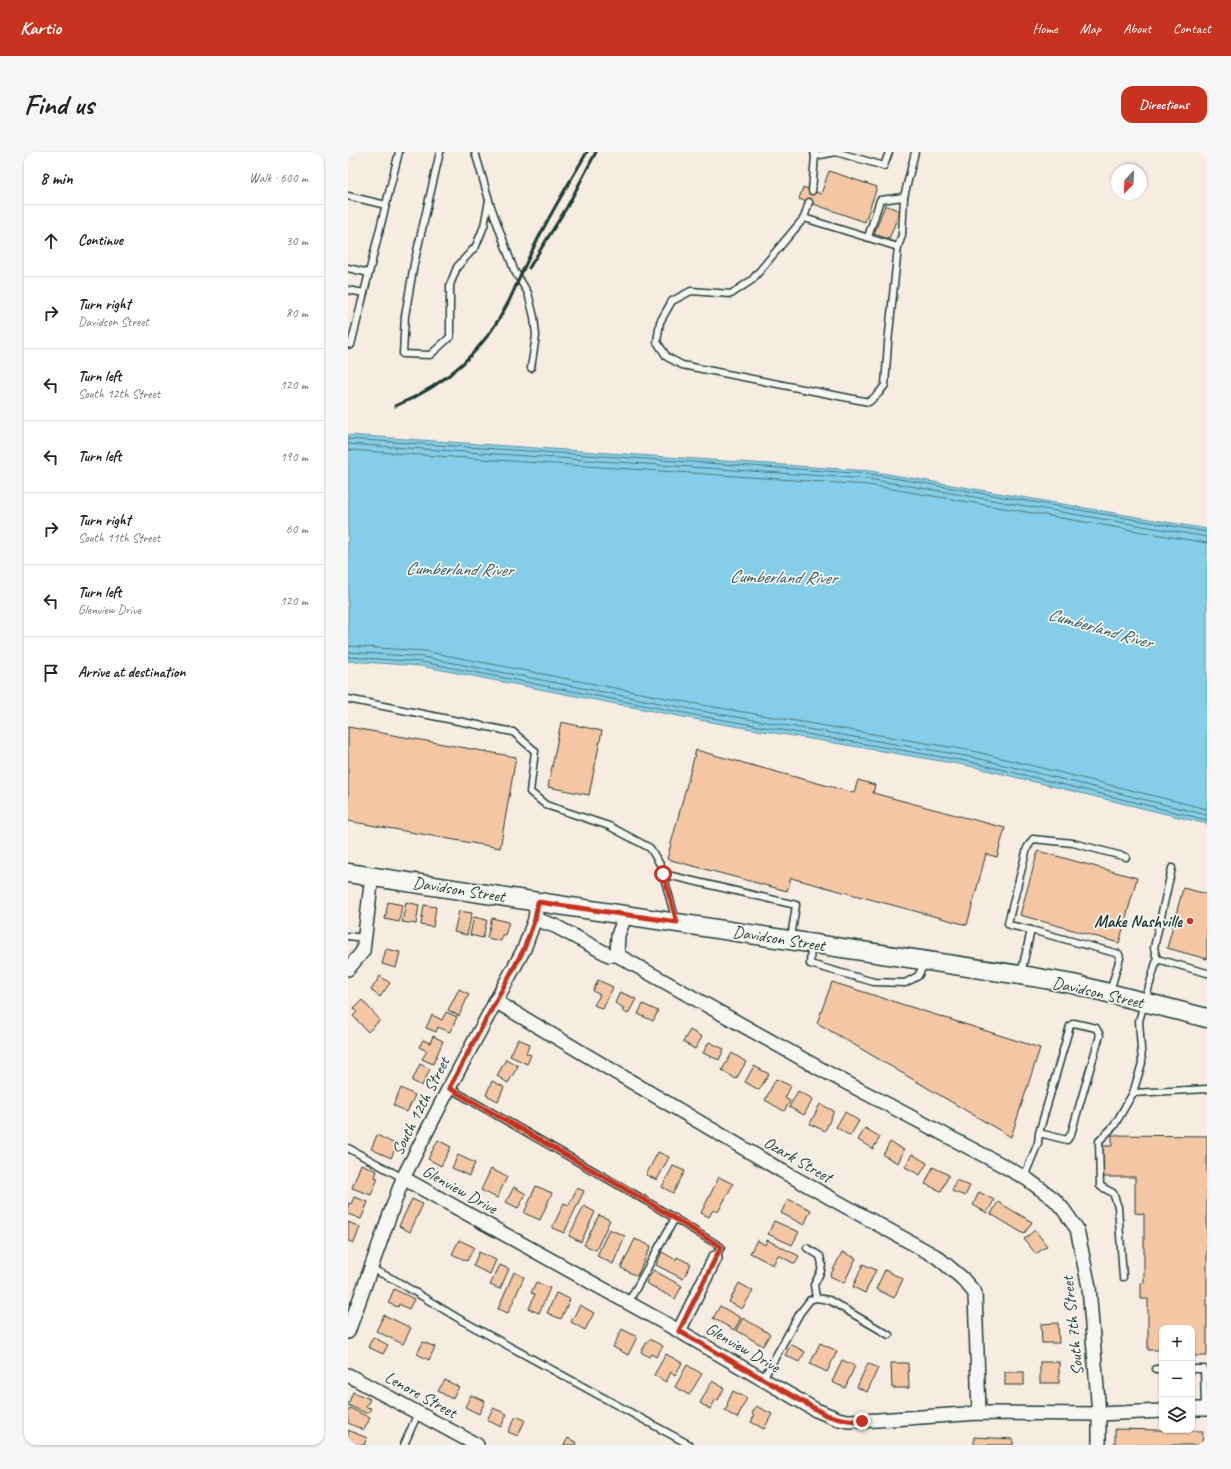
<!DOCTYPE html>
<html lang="en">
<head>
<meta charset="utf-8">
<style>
	body { margin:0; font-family:Caveat,sans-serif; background:#f6f6f6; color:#222 }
	.controls { position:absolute; right:12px; bottom:12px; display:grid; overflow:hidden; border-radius:8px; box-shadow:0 1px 3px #0004 }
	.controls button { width:36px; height:36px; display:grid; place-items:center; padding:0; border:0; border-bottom:1px solid #e0e0e0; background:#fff; color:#222; font:20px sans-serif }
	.compass { position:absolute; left:763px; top:12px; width:36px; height:36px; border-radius:50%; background:#fff; box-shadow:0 1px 3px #0004; rotate:203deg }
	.stop { position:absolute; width:12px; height:12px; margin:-9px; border:3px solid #c8321e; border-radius:50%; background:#fff }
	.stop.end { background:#c8321e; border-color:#fff; box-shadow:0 1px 4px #0008 }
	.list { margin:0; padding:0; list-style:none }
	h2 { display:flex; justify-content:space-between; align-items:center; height:52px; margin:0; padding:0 16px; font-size:17px }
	h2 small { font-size:13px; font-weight:400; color:#767676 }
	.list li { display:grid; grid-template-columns:26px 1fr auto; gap:12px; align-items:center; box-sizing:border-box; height:72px; padding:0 16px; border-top:1px solid #e0e0e0 }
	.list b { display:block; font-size:15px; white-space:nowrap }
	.list p { margin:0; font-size:13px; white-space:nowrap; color:#767676 }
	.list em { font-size:13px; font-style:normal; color:#767676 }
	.icon { flex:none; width:22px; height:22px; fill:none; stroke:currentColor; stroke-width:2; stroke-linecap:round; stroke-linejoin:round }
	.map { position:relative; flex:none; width:859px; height:1293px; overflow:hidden; border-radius:12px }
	header { display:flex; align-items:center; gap:24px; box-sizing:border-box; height:56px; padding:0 20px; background:#c8321e; color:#fff }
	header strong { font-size:19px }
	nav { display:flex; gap:22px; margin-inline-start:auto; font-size:14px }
	.intro { display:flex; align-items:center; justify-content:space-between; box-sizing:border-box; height:96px; padding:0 24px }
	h1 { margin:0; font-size:28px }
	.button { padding:10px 18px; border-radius:12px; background:#c8321e; color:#fff; font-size:14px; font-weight:700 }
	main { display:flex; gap:24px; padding:0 24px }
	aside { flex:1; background:#fff; border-radius:12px; box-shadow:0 1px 3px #0004 }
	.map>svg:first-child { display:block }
</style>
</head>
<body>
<header>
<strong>Kartio</strong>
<nav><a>Home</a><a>Map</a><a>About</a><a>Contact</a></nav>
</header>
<div class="intro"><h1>Find us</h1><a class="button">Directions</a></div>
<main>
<aside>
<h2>8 min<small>Walk · 600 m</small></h2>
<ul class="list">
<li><svg class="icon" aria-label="ahead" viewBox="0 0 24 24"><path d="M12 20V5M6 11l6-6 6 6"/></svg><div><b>Continue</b></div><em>30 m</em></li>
<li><svg class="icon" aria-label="right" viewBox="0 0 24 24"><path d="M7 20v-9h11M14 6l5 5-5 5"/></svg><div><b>Turn right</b><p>Davidson Street</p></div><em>80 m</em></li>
<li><svg class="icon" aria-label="left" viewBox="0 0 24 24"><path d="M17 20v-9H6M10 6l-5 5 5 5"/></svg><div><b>Turn left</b><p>South 12th Street</p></div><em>120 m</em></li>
<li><svg class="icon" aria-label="left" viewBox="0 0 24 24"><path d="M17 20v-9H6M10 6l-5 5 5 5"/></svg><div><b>Turn left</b></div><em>190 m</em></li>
<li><svg class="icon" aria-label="right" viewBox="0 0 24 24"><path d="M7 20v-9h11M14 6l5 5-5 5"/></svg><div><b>Turn right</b><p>South 11th Street</p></div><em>60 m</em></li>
<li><svg class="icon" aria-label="left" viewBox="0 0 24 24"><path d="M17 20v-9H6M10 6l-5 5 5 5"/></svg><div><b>Turn left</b><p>Glenview Drive</p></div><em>120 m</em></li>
<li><svg class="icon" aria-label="arrive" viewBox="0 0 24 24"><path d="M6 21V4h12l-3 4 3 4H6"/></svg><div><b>Arrive at destination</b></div></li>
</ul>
</aside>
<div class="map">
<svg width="859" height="1293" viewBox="0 0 859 1293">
	<rect width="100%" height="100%" fill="#f6ece2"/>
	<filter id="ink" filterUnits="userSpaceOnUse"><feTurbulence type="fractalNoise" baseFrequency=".025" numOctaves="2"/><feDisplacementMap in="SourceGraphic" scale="8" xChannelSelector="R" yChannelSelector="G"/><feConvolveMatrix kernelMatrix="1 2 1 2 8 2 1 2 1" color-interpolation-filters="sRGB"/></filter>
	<g filter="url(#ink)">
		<polygon fill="#86cee7" stroke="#5d949f" points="0,283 522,319 859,377 859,672 622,614 351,568 73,514 0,509"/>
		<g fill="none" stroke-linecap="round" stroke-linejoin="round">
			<g stroke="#48777c" stroke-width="1">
				<polyline points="0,287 522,322 859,380"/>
				<polyline points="0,292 521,327 859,385"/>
				<polyline points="0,298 521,333 859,391"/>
				<polyline points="0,494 76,499 354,553 625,599 859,657"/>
				<polyline points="0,500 75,505 353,559 624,605 859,663"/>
				<polyline points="0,505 74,510 352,564 623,610 859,668"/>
			</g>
		</g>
		<g fill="#f5c6a4" stroke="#1f3d34">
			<polygon points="481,19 529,35 517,70 451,47 455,35 473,42"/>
			<polygon points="537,53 552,59 541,87 526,82"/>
			<polygon points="213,570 254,579 241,643 200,635"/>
			<polygon points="0,575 168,605 152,696 0,669"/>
			<polygon points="348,598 506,641 510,628 527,633 525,641 657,676 649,705 638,702 619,773 443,726 439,739 319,707"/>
			<polygon points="690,699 789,726 771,791 672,763"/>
			<polygon points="835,736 859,742 859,807 819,796"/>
			<polygon points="40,750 54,753 51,770 37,767"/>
			<polygon points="58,750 71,753 68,772 54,770"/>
			<polygon points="76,753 88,755 85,775 73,773"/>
			<polygon points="111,759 124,761 119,783 106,780"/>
			<polygon points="126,765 139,768 135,786 122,783"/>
			<polygon points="144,766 161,770 157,783 154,783 153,789 139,786"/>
			<polygon points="38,797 52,800 48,816 34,812"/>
			<polygon points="32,824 42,831 32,845 23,838"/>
			<polygon points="250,828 265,835 255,857 246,853 252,843 245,839"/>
			<polygon points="484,830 692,896 663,985 469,871"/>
			<polygon points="111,837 121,842 111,864 100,858"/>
			<polygon points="272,840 288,847 280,862 274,859 276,856 267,851"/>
			<polygon points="14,848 32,868 20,880 5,864 9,860 6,856"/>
			<polygon points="295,852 310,859 305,869 290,862"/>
			<polygon points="98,860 109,865 102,880 90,875 88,880 78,876 84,863 94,868"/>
			<polygon points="342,878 354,885 347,897 335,890"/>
			<polygon points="85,884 95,889 85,912 74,907 79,899 71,895 75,888 82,891"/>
			<polygon points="170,887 182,892 178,901 183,903 179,912 162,904"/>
			<polygon points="361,890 376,897 371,908 355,901"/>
			<polygon points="384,901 398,910 388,927 374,918"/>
			<polygon points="158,907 170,914 160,931 149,924"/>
			<polygon points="72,912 82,917 74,934 64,929"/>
			<polygon points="406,914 421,922 411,938 397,930"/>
			<polygon points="428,927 443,934 437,946 442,949 436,959 417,948"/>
			<polygon points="144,929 156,935 150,949 138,943"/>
			<polygon points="53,936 67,943 59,960 45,953"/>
			<polygon points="450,939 465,947 456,963 441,955"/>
			<polygon points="472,952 486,959 477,979 462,972"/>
			<polygon points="497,960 511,969 502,984 488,975"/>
			<polygon points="517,976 532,985 525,997 510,988"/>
			<polygon points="29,983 49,993 43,1006 23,997"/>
			<polygon points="764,983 859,984 859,1204 844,1204 844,1176 814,1176 814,1198 800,1198 800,1147 793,1147 793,1131 796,1131 796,1062 787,1061 787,1025 753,1025 753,994 764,994"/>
			<polygon points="90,988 103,995 93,1014 80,1007"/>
			<polygon points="542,990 556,998 550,1011 535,1003"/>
			<polygon points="310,1000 321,1005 309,1028 298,1023"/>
			<polygon points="564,1002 579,1011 572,1023 557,1015"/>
			<polygon points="110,1003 127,1011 121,1024 104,1016"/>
			<polygon points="13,1012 29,1019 27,1025 30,1026 23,1043 4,1036"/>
			<polygon points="325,1014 337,1019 325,1041 314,1035"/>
			<polygon points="585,1015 601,1023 593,1039 577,1032"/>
			<polygon points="143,1017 159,1025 149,1046 133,1038"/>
			<polygon points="371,1025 385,1032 370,1060 365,1058 361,1065 353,1061"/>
			<polygon points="608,1028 622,1034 617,1044 604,1039"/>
			<polygon points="188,1034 204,1041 192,1068 176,1061"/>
			<polygon points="166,1035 178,1042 170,1056 158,1050"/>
			<polygon points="229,1036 236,1039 216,1081 204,1076 216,1051 221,1053"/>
			<polygon points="631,1040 646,1048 639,1061 625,1053"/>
			<polygon points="6,1045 20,1050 13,1067 0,1062 0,1051 3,1052"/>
			<polygon points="64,1047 75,1052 62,1080 51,1074"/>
			<polygon points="440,1047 463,1058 456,1073 433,1061"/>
			<polygon points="650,1050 684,1070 676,1082 643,1062"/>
			<polygon points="236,1054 247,1060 233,1090 221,1084"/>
			<polygon points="251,1063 262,1068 248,1098 236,1093"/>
			<polygon points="426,1069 451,1080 444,1093 420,1082"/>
			<polygon points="0,1070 12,1075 6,1091 0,1089"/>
			<polygon points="261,1077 277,1084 265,1112 249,1104"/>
			<polygon points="687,1078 699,1094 688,1102 676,1087"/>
			<polygon points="287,1087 303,1094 289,1124 273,1116"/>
			<polygon points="111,1088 126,1095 119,1109 104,1102"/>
			<polygon points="409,1088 417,1093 419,1088 451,1104 447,1112 430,1103 425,1113 402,1101"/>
			<polygon points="131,1100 148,1108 142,1122 125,1114"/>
			<polygon points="314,1100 328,1108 329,1105 343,1112 335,1127 308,1113"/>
			<polygon points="494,1100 508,1106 496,1131 482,1124"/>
			<polygon points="515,1112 528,1118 517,1141 505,1135"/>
			<polygon points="152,1113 161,1117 152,1137 142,1133"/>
			<polygon points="305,1118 334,1134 327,1147 298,1131"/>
			<polygon points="537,1118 555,1127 546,1146 528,1137"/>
			<polygon points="166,1120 176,1125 160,1161 150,1157"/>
			<polygon points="188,1130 202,1136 191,1161 181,1157 187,1142 183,1141"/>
			<polygon points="391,1131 405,1139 394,1157 381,1150"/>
			<polygon points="46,1137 66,1147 61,1157 51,1152 50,1155 40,1151"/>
			<polygon points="208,1141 222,1147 213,1167 199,1161"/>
			<polygon points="232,1153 246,1161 237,1178 223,1170"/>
			<polygon points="372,1154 393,1166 386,1178 365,1166"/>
			<polygon points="36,1163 63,1176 55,1192 28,1179"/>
			<polygon points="395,1166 422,1182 415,1194 388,1178"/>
			<polygon points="710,1171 711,1191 694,1191 693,1172"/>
			<polygon points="274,1177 289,1185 280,1203 265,1195"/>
			<polygon points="25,1185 40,1193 35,1202 20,1195"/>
			<polygon points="301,1187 315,1194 308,1205 303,1202 301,1205 293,1200"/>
			<polygon points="75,1190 87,1195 81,1208 69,1202"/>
			<polygon points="472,1191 489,1199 479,1220 462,1212"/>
			<polygon points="443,1192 457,1200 451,1210 437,1203"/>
			<polygon points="318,1202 334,1211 327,1223 323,1220 318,1230 306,1223"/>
			<polygon points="494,1208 507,1214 497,1236 484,1230"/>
			<rect x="692" y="1210" width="19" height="21"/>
			<polygon points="520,1211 530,1216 519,1240 509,1235"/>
			<polygon points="543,1211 560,1211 561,1236 544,1236"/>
			<polygon points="339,1213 354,1222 341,1243 327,1235"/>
			<rect x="657" y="1220" width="19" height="13"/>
			<polygon points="97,1228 111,1235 104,1247 90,1239"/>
			<polygon points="364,1229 376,1236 370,1248 368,1247 362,1257 352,1251"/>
			<polygon points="385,1239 399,1246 389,1266 377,1259 380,1253 379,1252"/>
			<polygon points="5,1240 22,1247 18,1255 23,1256 20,1262 0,1253"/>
			<polygon points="123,1243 137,1249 131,1262 117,1255"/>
			<polygon points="408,1254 424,1262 416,1277 403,1270 406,1264 404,1262"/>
			<polygon points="2,1256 22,1266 16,1278 0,1271 0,1260"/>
			<polygon points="145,1256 159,1262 153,1275 139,1268"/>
			<polygon points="168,1264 177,1268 170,1284 160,1280"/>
			<polygon points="767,1277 855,1279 854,1293 767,1293"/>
			<polygon points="0,1278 19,1286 16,1293 0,1293"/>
			<polygon points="626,1285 665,1287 665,1293 626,1293"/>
			<polygon points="220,1286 229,1291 228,1293 216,1293"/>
		</g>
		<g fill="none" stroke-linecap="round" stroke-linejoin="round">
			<defs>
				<g id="lane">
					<polyline points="92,0 66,112 57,164 55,202 82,203 102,185 102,133 109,115 128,94 136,74 141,48 127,0"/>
					<polyline points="466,0 467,4 488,0 536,14 541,0"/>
					<polyline points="464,39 467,4"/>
					<polyline points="0,44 38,53"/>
					<polyline points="141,49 166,118 180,141 186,165 188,184 183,216"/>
					<polyline points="461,50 456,66 550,95 554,83 556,45 567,0"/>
					<polyline points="456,66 404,128 383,142 343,139 324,149 312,170 309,190 319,205 334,213 521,250 531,241 537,233 540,191 550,95"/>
					<polyline points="520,85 532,48 556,45"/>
					<polyline points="0,116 21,121"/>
					<polyline points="0,138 16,141"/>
					<polyline points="0,192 3,193 51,0"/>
					<polyline points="0,547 165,580 187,599 182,640 198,653 261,674 302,696 313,714 315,722 448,753 443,786"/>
					<polyline points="315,722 328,769"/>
					<polyline points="683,778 661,773 660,771 679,696 685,687 725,691 778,705"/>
					<polyline points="0,784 16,786"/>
					<polyline points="463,793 462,812 526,830 557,831 570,824 577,811"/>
					<polyline points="809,807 806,796 807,791 824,716"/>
					<polyline points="673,822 683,778 771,802 772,806 762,839"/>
					<polyline points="101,936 300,1050 373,1095 367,1106"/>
					<polyline points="785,941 859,937"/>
					<polyline points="0,996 55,1026"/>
					<polyline points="676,1025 690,991 691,981 722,874 726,871 748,876 752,883 723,982 719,988 691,981"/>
					<polyline points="459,1096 472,1104 474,1112 473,1119 466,1133 468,1146"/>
					<polyline points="22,1116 47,1128 113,1168 342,1293"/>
					<polyline points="775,1125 770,1055 765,1041 752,1034 751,989 766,974 785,941 794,911 791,869 809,807 859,821"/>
					<polyline points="280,1151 327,1066"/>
					<polyline points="808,1217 814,1217"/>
					<polyline points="844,1217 856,1217 857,1257"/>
					<polyline points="415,1227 452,1161 462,1148 468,1146 481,1148 541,1183"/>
					<polyline points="56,1293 70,1261"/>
				</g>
				<g id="street">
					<polyline points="187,767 207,774 261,803 269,803 478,920 656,1014 679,1027 706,1047 715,1057 729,1077 741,1135 751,1262 751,1293"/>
					<polyline points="269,803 270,783 278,762"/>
					<polyline points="0,817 15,799 24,724"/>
					<polyline points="147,849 434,1019 589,1105 614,1126 627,1141 631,1261"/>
					<polyline points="55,1026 331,1179 468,1258 490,1267 500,1269 530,1268 631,1261 751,1262 814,1259"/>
					<polyline points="331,1179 367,1106"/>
					<polyline points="0,1180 55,1026 101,936 176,797 187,767 188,759"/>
					<polyline points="0,1223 129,1293"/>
					<polyline points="844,1257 859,1257"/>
				</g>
				<polyline id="secondary" points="0,721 685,825 725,832 859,866"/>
			</defs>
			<use href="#lane" stroke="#1f3d34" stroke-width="9"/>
			<use href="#street" stroke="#1f3d34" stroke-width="16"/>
			<use href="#secondary" stroke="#1f3d34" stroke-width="21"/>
			<use href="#lane" stroke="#f6f6f2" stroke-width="6"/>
			<use href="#street" stroke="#f6f6f2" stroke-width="13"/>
			<use href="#secondary" stroke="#f6f6f2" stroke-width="18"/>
			<g stroke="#1f3d34" stroke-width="3">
				<polyline points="181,116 219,55 248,0"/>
				<path d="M47 254C99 233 136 199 161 149 169 132 176 115 184 99 200 65 220 33 239 0"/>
			</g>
		</g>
	</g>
	<g fill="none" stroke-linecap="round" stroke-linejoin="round" filter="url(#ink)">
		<path stroke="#c8321e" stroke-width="5" d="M315 722 329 770 190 750 187 767 176 797 101 936 300 1050 373 1095 331 1179 478 1263C491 1267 501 1269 514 1269"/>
	</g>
	<circle fill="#c8321e" stroke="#f6f6f2" stroke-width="1.5" cx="842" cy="769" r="4"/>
	<g text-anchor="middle" stroke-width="3.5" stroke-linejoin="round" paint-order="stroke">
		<g font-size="17" fill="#1f3d34" stroke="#f6f6f2">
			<text transform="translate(111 737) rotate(9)" y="6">Davidson Street</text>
			<text transform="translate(431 786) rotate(9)" y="6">Davidson Street</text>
			<text transform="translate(750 840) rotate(13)" y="6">Davidson Street</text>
			<text transform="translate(72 954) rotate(-63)" y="6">South 12th Street</text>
			<text transform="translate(450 1007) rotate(30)" y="6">Ozark Street</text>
			<text transform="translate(112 1037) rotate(29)" y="6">Glenview Drive</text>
			<text transform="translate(724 1174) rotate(-96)" y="6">South 7th Street</text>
			<text transform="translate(395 1195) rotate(30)" y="6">Glenview Drive</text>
			<text transform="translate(73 1242) rotate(29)" y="6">Lenore Street</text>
		</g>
		<g font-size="17" font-weight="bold" fill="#1f3d34" stroke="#f6f6f2" text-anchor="end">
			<text x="834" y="775">Make Nashville</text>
		</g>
		<g font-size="18" font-style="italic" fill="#345a58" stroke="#f6f6f2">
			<text transform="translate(111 417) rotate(1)" y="6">Cumberland River</text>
			<text transform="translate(435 425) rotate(1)" y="6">Cumberland River</text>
			<text transform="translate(752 476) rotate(16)" y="6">Cumberland River</text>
		</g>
	</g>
</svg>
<div class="controls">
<button>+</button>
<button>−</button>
<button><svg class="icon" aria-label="layers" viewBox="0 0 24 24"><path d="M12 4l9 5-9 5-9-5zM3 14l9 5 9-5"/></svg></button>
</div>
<svg class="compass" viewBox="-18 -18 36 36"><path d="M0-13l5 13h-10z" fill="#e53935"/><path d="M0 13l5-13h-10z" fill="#767676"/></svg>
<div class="stop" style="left:315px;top:722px"></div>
<div class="stop end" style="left:514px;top:1269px"></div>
</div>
</main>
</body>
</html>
